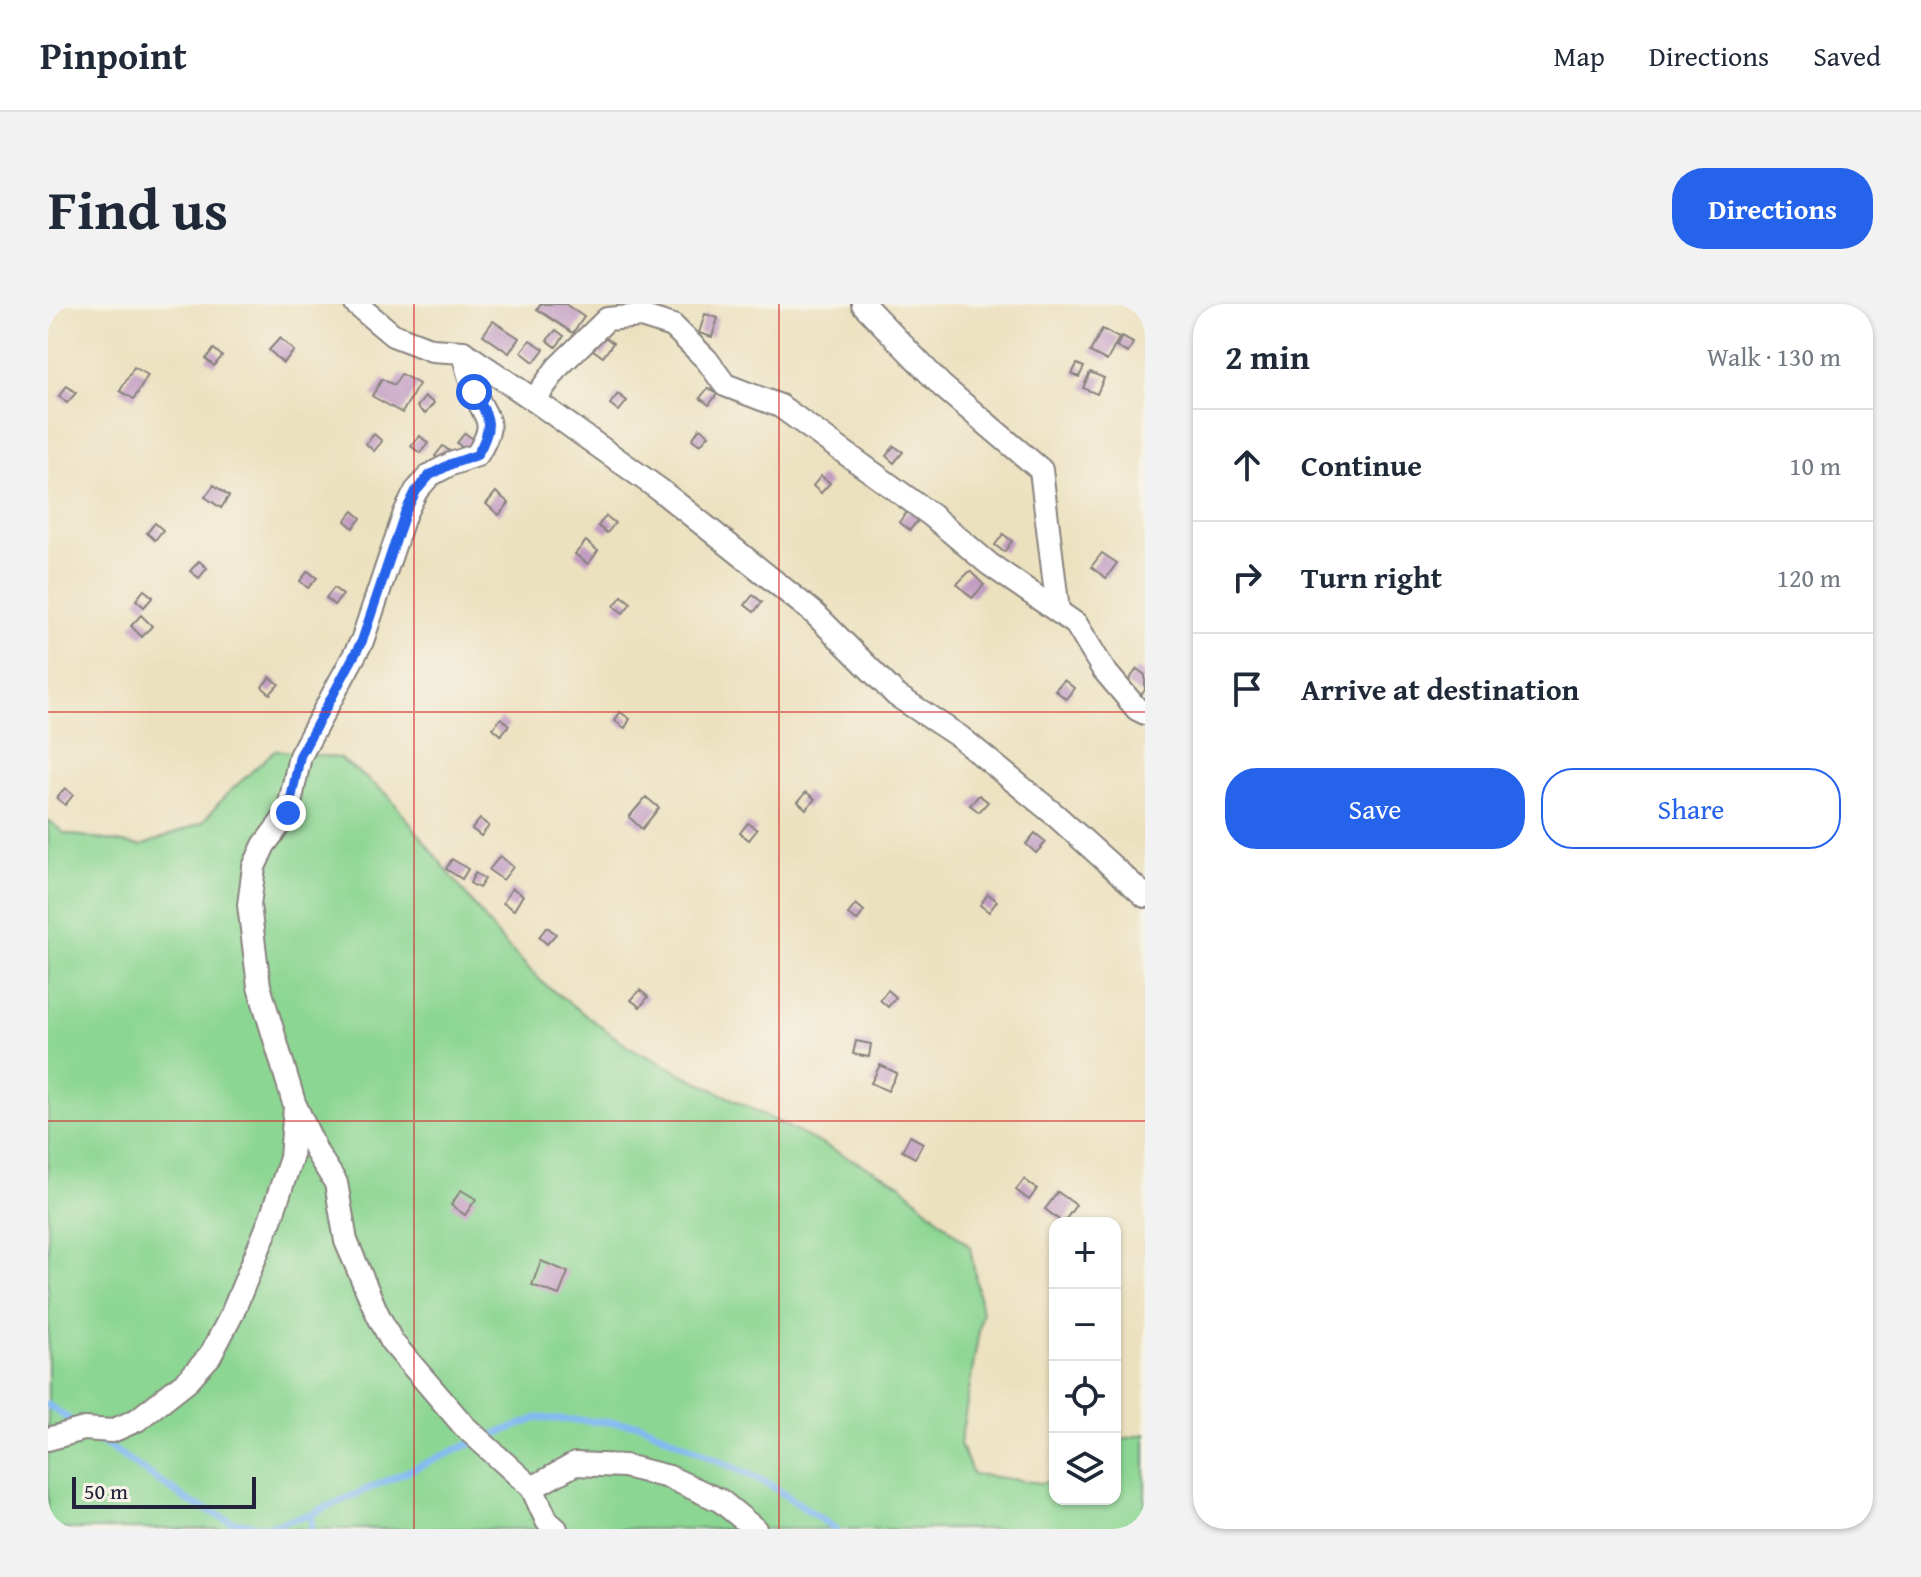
<!DOCTYPE html>
<html lang="en">
<head>
<meta charset="utf-8">
<style>
	body { margin:0; font-family:"Gentium Book Plus",serif; background:#f2f2f3; color:#1f2937 }
	.controls { position:absolute; right:24px; bottom:24px; display:grid; overflow:hidden; border-radius:16px; box-shadow:0 2px 6px #0004 }
	.controls button { width:72px; height:72px; display:grid; place-items:center; padding:0; border:0; border-bottom:2px solid #e0e1e3; background:#fff; color:#1f2937; font:40px sans-serif }
	.scale { position:absolute; left:24px; bottom:20px; width:184px; box-sizing:border-box; padding-left:8px; border:4px solid #22223b; border-top:0; font-size:22px; line-height:28px; white-space:nowrap; color:#22223b; -webkit-text-stroke:6px #f7f3e8; paint-order:stroke }
	.stop { position:absolute; width:24px; height:24px; margin:-18px; border:6px solid #2563eb; border-radius:50%; background:#fff }
	.stop.end { background:#2563eb; border-color:#fff; box-shadow:0 2px 8px #0008 }
	.list { margin:0; padding:0; list-style:none }
	h2 { display:flex; justify-content:space-between; align-items:center; height:104px; margin:0; padding:0 32px; font-size:34px }
	h2 small { font-size:26px; font-weight:400; color:#747a83 }
	.list li { display:grid; grid-template-columns:52px 1fr auto; gap:24px; align-items:center; box-sizing:border-box; height:112px; padding:0 32px; border-top:2px solid #e0e1e3 }
	.list b { display:block; font-size:30px; white-space:nowrap }
	.list em { font-size:26px; font-style:normal; color:#747a83 }
	.actions { display:flex; gap:16px; padding:24px 32px }
	.actions a { flex:1; padding:18px 0; border:2px solid #2563eb; border-radius:32px; text-align:center; font-size:28px; color:#2563eb }
	.actions .main { background:#2563eb; color:#fff }
	.icon { flex:none; width:44px; height:44px; fill:none; stroke:currentColor; stroke-width:2; stroke-linecap:round; stroke-linejoin:round }
	.map { position:relative; flex:none; width:1097px; height:1225px; overflow:hidden; border-radius:32px }
	header { display:flex; align-items:center; gap:48px; box-sizing:border-box; height:112px; padding:0 40px; background:#fff; border-bottom:2px solid #e0e1e3 }
	header strong { font-size:38px }
	nav { display:flex; gap:44px; margin-inline-start:auto; font-size:28px }
	.intro { display:flex; align-items:center; justify-content:space-between; box-sizing:border-box; height:192px; padding:0 48px }
	h1 { margin:0; font-size:56px }
	.button { padding:20px 36px; border-radius:32px; background:#2563eb; color:#fff; font-size:28px; font-weight:700 }
	main { display:flex; gap:48px; padding:0 48px }
	aside { flex:1; background:#fff; border-radius:32px; box-shadow:0 2px 6px #0004 }
	.map>svg:first-child { display:block }
</style>
</head>
<body>
<header>
<strong>Pinpoint</strong>
<nav><a>Map</a><a>Directions</a><a>Saved</a></nav>
</header>
<div class="intro"><h1>Find us</h1><a class="button">Directions</a></div>
<main>
<div class="map">
<svg width="1097" height="1225" viewBox="0 0 1097 1225">
	<rect width="100%" height="100%" fill="#f7f3e8"/>
	<filter id="ink" filterUnits="userSpaceOnUse"><feTurbulence type="fractalNoise" baseFrequency=".0125" numOctaves="2"/><feDisplacementMap in="SourceGraphic" scale="16" xChannelSelector="R" yChannelSelector="G"/><feConvolveMatrix kernelMatrix="1 2 1 2 8 2 1 2 1" color-interpolation-filters="sRGB"/></filter>
	<filter id="wash" filterUnits="userSpaceOnUse"><feTurbulence type="fractalNoise" baseFrequency=".006" numOctaves="4" result="noise"/><feDisplacementMap in="SourceGraphic" scale="32" xChannelSelector="R" yChannelSelector="G"/><feGaussianBlur stdDeviation="1.8" result="paint"/><feColorMatrix in="noise" values="0 0 0 0 0 0 0 0 0 0 0 0 0 0 0 0 0 1.4 0 .05"/><feComposite in="paint" operator="in"/></filter>
	<g filter="url(#wash)">
		<rect width="100%" height="100%" fill="#ece1bf"/>
		<polygon fill="#8cd693" stroke="#577c67" stroke-width="2" points="227,446 291,454 339,490 456,639 496,680 579,742 851,879 922,943 934,1009 912,1140 925,1170 992,1179 1007,1176 1007,1195 1067,1195 1067,1137 1097,1130 1097,1225 0,1225 0,516 16,529 93,542 154,519 177,492"/>
		<g fill="none" stroke-linecap="round" stroke-linejoin="round">
			<g stroke="#82b9f2" stroke-width="7">
				<polyline points="0,1101 31,1122"/>
				<polyline points="48,1134 142,1198 184,1218 217,1223 263,1210 426,1138"/>
				<polyline points="437,1134 490,1114 592,1120 721,1180 788,1225"/>
				<polyline points="263,1210 264,1225"/>
			</g>
		</g>
		<g id="blocks">
			<g fill="#c29cc2">
				<polygon points="493,0 517,0 536,13 525,29 489,5"/>
				<polygon points="657,10 670,14 664,33 651,29"/>
				<polygon points="445,17 471,34 461,49 435,31"/>
				<polygon points="1054,25 1071,34 1059,57 1042,48"/>
				<polygon points="508,26 516,32 508,43 499,36"/>
				<polygon points="551,29 565,39 555,53 541,43"/>
				<polygon points="1074,33 1085,39 1080,49 1068,43"/>
				<polygon points="232,34 246,47 235,59 221,46"/>
				<polygon points="482,36 496,45 486,58 473,48"/>
				<polygon points="166,45 174,52 166,62 158,55"/>
				<polygon points="1029,60 1036,63 1031,73 1024,70"/>
				<polygon points="86,63 100,71 86,95 72,87"/>
				<polygon points="1042,68 1056,74 1049,90 1035,84"/>
				<polygon points="353,70 371,80 354,109 324,92 334,75 346,81"/>
				<polygon points="19,82 28,89 19,99 11,92"/>
				<polygon points="660,84 669,90 661,101 652,94"/>
				<polygon points="570,90 579,97 571,107 562,100"/>
				<polygon points="377,93 386,99 377,110 369,103"/>
				<polygon points="652,124 661,131 652,141 644,135"/>
				<polygon points="417,129 426,136 418,147 409,139"/>
				<polygon points="326,130 334,137 326,147 318,140"/>
				<polygon points="372,132 380,139 372,149 363,142"/>
				<polygon points="395,142 404,149 396,159 387,152"/>
				<polygon points="846,142 855,148 846,159 838,152"/>
				<polygon points="773,172 782,179 773,189 765,182"/>
				<polygon points="166,181 181,192 173,204 157,193"/>
				<polygon points="448,188 461,199 451,211 438,200"/>
				<polygon points="305,207 313,214 305,224 297,217"/>
				<polygon points="860,207 862,209 864,207 873,213 862,226 851,218"/>
				<polygon points="558,212 567,219 559,229 550,222"/>
				<polygon points="107,219 115,226 107,236 99,229"/>
				<polygon points="955,230 964,237 956,248 947,241"/>
				<polygon points="538,237 550,247 540,260 527,250"/>
				<polygon points="1054,249 1069,259 1058,274 1043,263"/>
				<polygon points="151,257 159,264 151,274 142,267"/>
				<polygon points="260,267 269,274 260,284 252,277"/>
				<polygon points="922,267 936,281 924,294 909,280"/>
				<polygon points="286,284 295,291 286,301 278,294"/>
				<polygon points="96,286 105,293 96,303 88,296"/>
				<polygon points="705,291 714,298 706,308 697,301"/>
				<polygon points="574,292 583,299 575,309 566,302"/>
				<polygon points="93,311 104,322 94,333 83,322"/>
				<polygon points="1089,365 1097,371 1097,386 1093,391 1078,380"/>
				<polygon points="222,373 231,380 222,390 214,383"/>
				<polygon points="1016,376 1026,384 1018,395 1007,386"/>
				<polygon points="572,408 582,415 577,424 567,417"/>
				<polygon points="453,414 461,421 453,431 445,424"/>
				<polygon points="17,484 25,491 17,501 9,494"/>
				<polygon points="758,488 767,495 758,505 750,498"/>
				<polygon points="931,491 940,498 931,508 922,501"/>
				<polygon points="598,493 611,504 594,525 581,513"/>
				<polygon points="432,515 441,522 433,532 424,525"/>
				<polygon points="700,519 709,526 701,536 692,529"/>
				<polygon points="987,529 998,538 988,549 978,540"/>
				<polygon points="452,552 465,563 455,576 441,566"/>
				<polygon points="404,555 420,565 414,575 398,565"/>
				<polygon points="427,569 437,575 431,584 422,579"/>
				<polygon points="464,584 475,591 466,606 455,599"/>
				<polygon points="940,590 949,597 941,608 932,601"/>
				<polygon points="808,600 816,607 809,617 800,610"/>
				<polygon points="499,623 508,630 499,640 491,633"/>
				<polygon points="592,686 600,693 592,703 583,696"/>
				<polygon points="840,686 848,693 840,703 832,696"/>
				<polygon points="808,737 823,740 821,753 805,750"/>
				<polygon points="832,761 849,769 840,787 823,779"/>
				<polygon points="862,832 875,839 867,854 854,847"/>
				<polygon points="976,875 989,885 981,896 968,886"/>
				<polygon points="413,886 428,895 417,911 403,901"/>
				<polygon points="1010,888 1028,901 1015,919 997,905"/>
				<polygon points="493,957 520,968 511,991 484,981"/>
			</g>
		</g>
	</g>
	<g filter="url(#ink)">
		<use href="#blocks" fill-opacity="0" stroke="#87827d" stroke-width="2"/>
		<g fill="none" stroke-linecap="round" stroke-linejoin="round">
			<defs>
				<g id="minor">
					<polyline points="308,0 345,31 384,46 415,48 486,96 510,63 559,15 593,12 625,22 659,56 677,81 732,102 883,211 941,260 1028,320 1055,365 1089,405 1097,409"/>
					<polyline points="815,0 894,82 993,166 1010,307"/>
					<polyline points="486,96 612,186 766,309 848,391 912,433 1006,510 1097,592"/>
					<polyline points="248,803 269,849 288,879 298,937 329,1009 344,1038 416,1122 484,1184 499,1217 508,1225"/>
					<path d="M0 1135 36 1125 64 1127 89 1116 140 1076 162 1052 184 1010 223 914 243 854 247 802 211 682 201 601 206 563 216 541 240 509 252 452 314 337 357 209 368 187 382 171 403 160 429 151C451 115 437 117 426 86 421 74 418 60 415 48"/>
					<polyline points="484,1184 527,1160 576,1162 621,1173 673,1197 707,1225"/>
				</g>
			</defs>
			<use href="#minor" stroke="#87827d" stroke-width="26"/>
			<use href="#minor" stroke="#fff" stroke-width="22"/>
		</g>
	</g>
	<g fill="none" stroke-linecap="round" stroke-linejoin="round" filter="url(#ink)">
		<path stroke="#2563eb" stroke-width="10" d="M240 509 252 452 314 337 357 209 368 187 382 171 403 160 429 151C446 122 442 115 426 88"/>
	</g>
	<path fill="none" stroke="#d62828" stroke-width="2" stroke-opacity="0.55" d="M366 0V1225M731 0V1225M0 408H1097M0 817H1097"/>
</svg>
<div class="controls">
<button>+</button>
<button>−</button>
<button><svg class="icon" aria-label="locate" viewBox="0 0 24 24"><circle cx="12" cy="12" r="6"/><path d="M12 2v4M12 18v4M2 12h4M18 12h4"/></svg></button>
<button><svg class="icon" aria-label="layers" viewBox="0 0 24 24"><path d="M12 4l9 5-9 5-9-5zM3 14l9 5 9-5"/></svg></button>
</div>
<div class="scale">50 m</div>
<div class="stop" style="left:426px;top:88px"></div>
<div class="stop end" style="left:240px;top:509px"></div>
</div>
<aside>
<h2>2 min<small>Walk · 130 m</small></h2>
<ul class="list">
<li><svg class="icon" aria-label="ahead" viewBox="0 0 24 24"><path d="M12 20V5M6 11l6-6 6 6"/></svg><div><b>Continue</b></div><em>10 m</em></li>
<li><svg class="icon" aria-label="right" viewBox="0 0 24 24"><path d="M7 20v-9h11M14 6l5 5-5 5"/></svg><div><b>Turn right</b></div><em>120 m</em></li>
<li><svg class="icon" aria-label="arrive" viewBox="0 0 24 24"><path d="M6 21V4h12l-3 4 3 4H6"/></svg><div><b>Arrive at destination</b></div></li>
</ul>
<div class="actions"><a class="main">Save</a><a>Share</a></div>
</aside>
</main>
</body>
</html>
